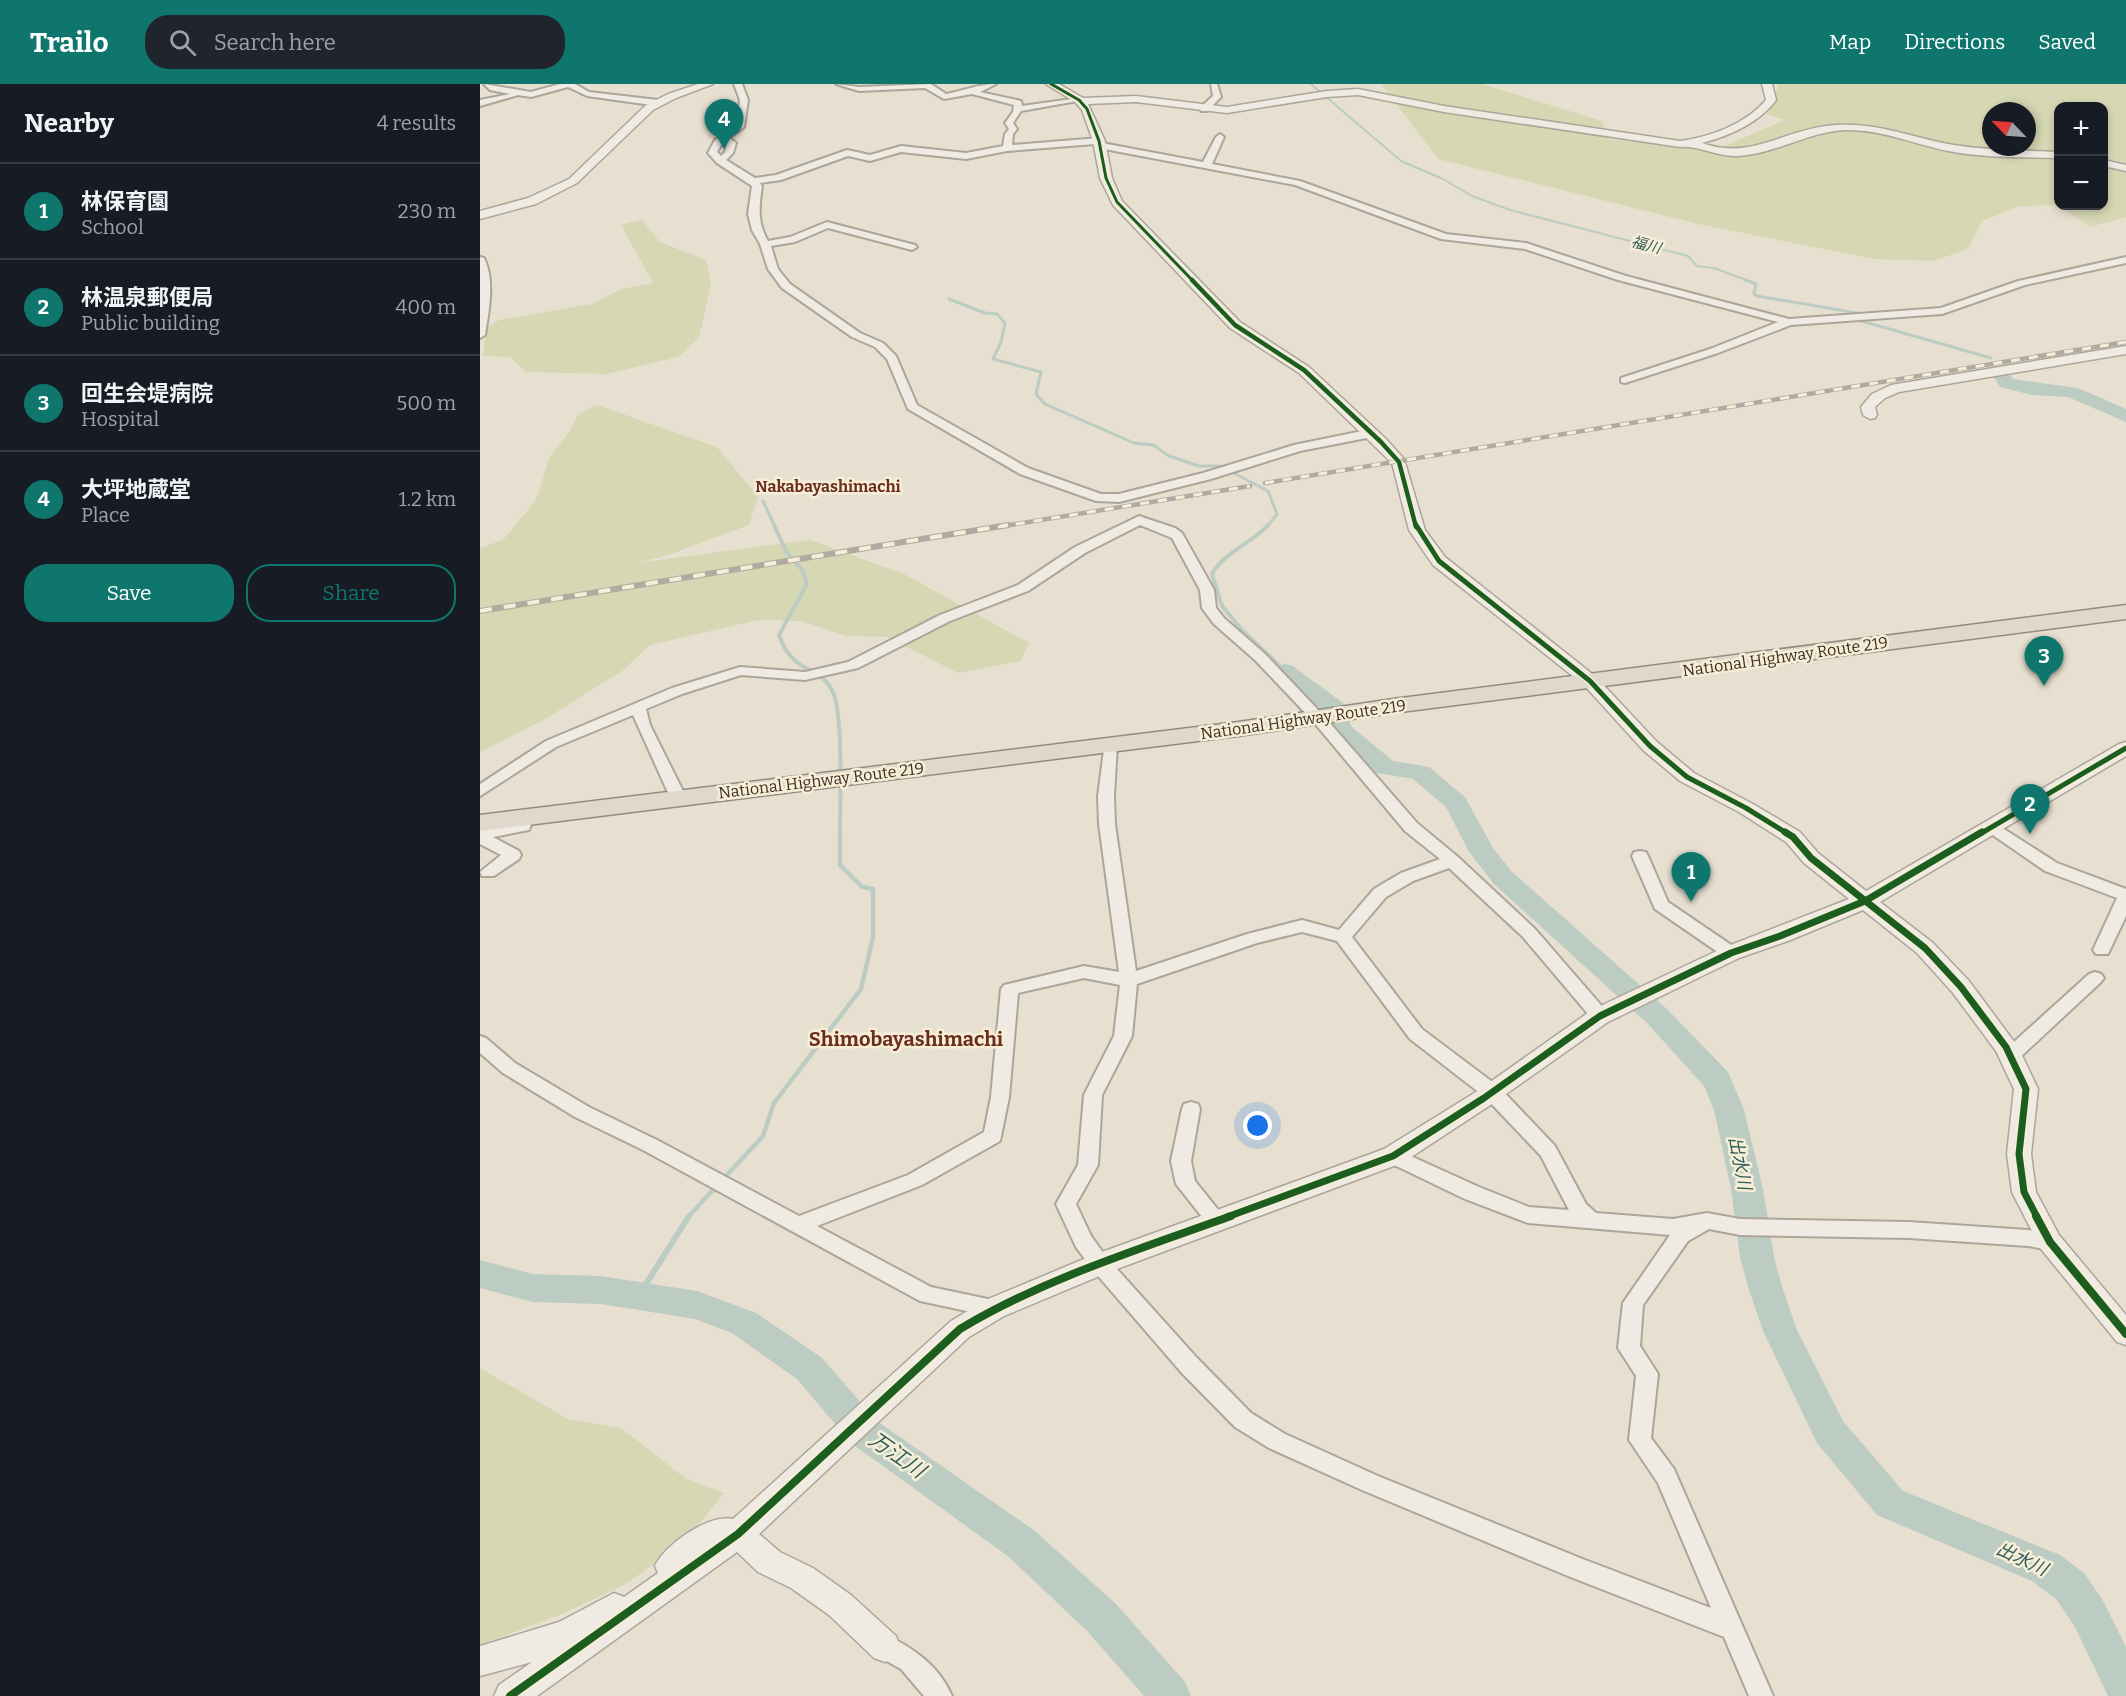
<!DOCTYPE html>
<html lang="en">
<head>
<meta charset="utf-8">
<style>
	body { margin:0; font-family:Bitter,"Noto Sans JP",serif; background:#20242c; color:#f1f3f6 }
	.controls { position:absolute; right:18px; top:18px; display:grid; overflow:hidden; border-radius:12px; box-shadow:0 3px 9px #0003 }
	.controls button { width:54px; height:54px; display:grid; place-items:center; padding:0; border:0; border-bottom:2px solid #363941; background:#171b24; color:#f1f3f6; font:30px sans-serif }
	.compass { position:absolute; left:1502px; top:18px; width:54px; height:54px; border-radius:50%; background:#171b24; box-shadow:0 3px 9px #0003; rotate:295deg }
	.you { position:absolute; left:778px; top:1042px; width:21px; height:21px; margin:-15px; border:4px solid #fff; border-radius:50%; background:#1a73e8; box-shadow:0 0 0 9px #1a73e833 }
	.badge { display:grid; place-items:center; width:39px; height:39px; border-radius:50%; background:#0f766e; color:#fff; font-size:20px; font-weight:700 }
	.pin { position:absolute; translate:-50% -50px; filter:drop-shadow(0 2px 3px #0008) }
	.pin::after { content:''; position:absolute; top:32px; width:21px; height:18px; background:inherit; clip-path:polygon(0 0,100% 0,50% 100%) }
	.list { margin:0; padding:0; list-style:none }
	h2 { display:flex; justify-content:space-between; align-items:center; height:78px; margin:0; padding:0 24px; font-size:26px }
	h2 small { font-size:20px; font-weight:400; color:#9ea1a6 }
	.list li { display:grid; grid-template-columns:39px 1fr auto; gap:18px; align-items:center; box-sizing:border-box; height:96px; padding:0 24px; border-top:2px solid #363941 }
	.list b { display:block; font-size:22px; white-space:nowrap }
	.list p { margin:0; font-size:20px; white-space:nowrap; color:#9ea1a6 }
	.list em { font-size:20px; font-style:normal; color:#9ea1a6 }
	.actions { display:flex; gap:12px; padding:18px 24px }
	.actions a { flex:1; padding:14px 0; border:2px solid #0f766e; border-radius:24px; text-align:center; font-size:21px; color:#0f766e }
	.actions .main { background:#0f766e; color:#fff }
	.icon { flex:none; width:33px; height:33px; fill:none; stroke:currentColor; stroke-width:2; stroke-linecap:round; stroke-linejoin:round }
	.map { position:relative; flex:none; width:1646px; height:1612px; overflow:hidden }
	header { display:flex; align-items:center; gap:36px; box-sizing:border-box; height:84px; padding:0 30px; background:#0f766e; color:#fff }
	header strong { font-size:28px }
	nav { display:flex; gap:33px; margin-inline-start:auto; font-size:21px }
	.search { width:420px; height:54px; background:#20242c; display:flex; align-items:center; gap:15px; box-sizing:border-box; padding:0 21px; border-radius:24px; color:#9ea1a6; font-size:22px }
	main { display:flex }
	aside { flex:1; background:#171b24 }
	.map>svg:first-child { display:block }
</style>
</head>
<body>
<header>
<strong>Trailo</strong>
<div class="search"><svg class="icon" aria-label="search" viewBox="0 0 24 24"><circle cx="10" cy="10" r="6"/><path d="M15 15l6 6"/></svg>Search here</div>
<nav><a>Map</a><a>Directions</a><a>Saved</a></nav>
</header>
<main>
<aside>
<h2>Nearby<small>4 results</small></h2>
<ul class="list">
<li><span class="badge">1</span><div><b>林保育園</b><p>School</p></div><em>230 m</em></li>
<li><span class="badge">2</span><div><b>林温泉郵便局</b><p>Public building</p></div><em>400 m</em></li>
<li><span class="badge">3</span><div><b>回生会堤病院</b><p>Hospital</p></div><em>500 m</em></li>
<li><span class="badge">4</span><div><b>大坪地蔵堂</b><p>Place</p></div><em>1.2 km</em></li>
</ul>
<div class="actions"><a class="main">Save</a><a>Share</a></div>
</aside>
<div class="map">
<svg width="1646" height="1612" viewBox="0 0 1646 1612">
	<rect width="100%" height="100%" fill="#e7e0d1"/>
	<g fill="#d6d7b3" fill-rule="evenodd">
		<path d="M901 0H1002L1122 37 1131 56 1242 63 1305 36 1287 31 1299 0H1646V133L1610 143 1579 122H1624V22H1578V121L1540 122 1502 137 1488 165 1453 177 1394 175 1218 140 958 75ZM1511 27H1547V63H1511Z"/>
		<polygon points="162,136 180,158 226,176 231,200 219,254 198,273 126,290 46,288 30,273 3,272 7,244 19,236 112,220 141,205 173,199 141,141"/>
		<polygon points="117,321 237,363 278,413 269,441 188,471 156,479 330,456 424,490 549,559 541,577 478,589 407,553 366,552 321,537 278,536 170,561 142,587 67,634 0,668 0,464 23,456 56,416 70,372 90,347 98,330"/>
		<polygon points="0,1284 88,1335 141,1344 205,1394 244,1409 203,1460 144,1501 82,1530 0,1561"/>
	</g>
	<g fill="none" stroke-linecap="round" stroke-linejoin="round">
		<polyline stroke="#bcccc2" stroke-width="2" points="831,0 921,77 963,95 992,112 1030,126 1208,172 1217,182 1234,184 1269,197"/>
		<g stroke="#bcccc2" stroke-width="3">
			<polyline points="1265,196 1276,200 1274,210 1277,212 1377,229 1378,236 1511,274"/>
			<polyline points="469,215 505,229 517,230 525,239 521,258 513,275 561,288 556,310 565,320 654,359 673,361 689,372 719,382 740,382 788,407 797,430 787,443"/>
			<polyline points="283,417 295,443"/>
		</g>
		<g stroke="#bcccc2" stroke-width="4">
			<path d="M294 441 306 467 323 487 327 500 299 551C312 590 339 581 352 606 364 628 360 721 360 750"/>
			<path d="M788 441C771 460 744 468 732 490L742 522 762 546 805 587"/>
		</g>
		<polyline stroke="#bcccc2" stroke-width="4.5" points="208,1133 283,1052 294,1019 381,905 393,853 393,805 382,803 360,781 360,748"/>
		<polyline stroke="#bcccc2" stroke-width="6" points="159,1211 209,1132"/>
		<g fill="#bcccc2" fill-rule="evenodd">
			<polygon points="1520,284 1526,285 1533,295 1598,304 1646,325 1646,338 1588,313 1552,311 1520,303 1511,289 1514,285"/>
			<polygon points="805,580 813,582 863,619 871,642 913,677 949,683 985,713 1013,764 1032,788 1188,926 1248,988 1264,1026 1283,1105 1294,1173 1302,1203 1317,1246 1363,1337 1423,1407 1580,1471 1604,1489 1622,1515 1646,1563 1646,1612 1628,1612 1594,1541 1576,1515 1552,1497 1397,1431 1337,1359 1283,1247 1268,1203 1260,1173 1251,1105 1234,1026 1224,1002 1168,940 1014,800 989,768 966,723 933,695 897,689 851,650 844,627 793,587 797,582"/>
			<polygon points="0,1176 53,1190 121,1192 217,1207 276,1229 341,1273 397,1337 555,1447 636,1520 705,1598 711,1612 664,1612 608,1548 529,1473 371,1359 317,1295 252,1249 215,1235 121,1220 53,1218 0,1204"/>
		</g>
		<defs>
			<g id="minor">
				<polygon points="4,0 51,8 80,0 95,0 109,8 178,16 182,19 178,22 107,12 88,3 51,13 38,11 0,22 0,16 30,10 10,6"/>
				<path d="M254 0H262L268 16 264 43 249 54 256 59 253 69 246 76 275 94 296 91 367 66 390 71 421 62 486 69 523 62 525 50 529 45 525 39 533 28 534 21 492 10 464 15 445 4 379 7 356 0 379 3 451 0 466 10C482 7 499 0 516 0L500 8 541 17 542 22 599 14 603 16 541 27 533 39 537 45 533 50 532 61 619 54 623 57 622 59 723 78 736 53 740 50 744 53 732 80 820 97 966 150 1046 159 1146 192 1309 235 1461 224 1538 197 1646 173V179L1545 201 1462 230 1311 241 1238 269 1145 299 1141 298V294L1230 265 1298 238 1138 196 1045 165 961 155 815 101 619 64 615 60 527 67 486 75 421 68 390 77 368 72 301 96 280 99 282 102C279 123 277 138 288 157L310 153 347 138 435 161 437 163 432 166 348 144 315 158 291 162 298 185 310 200 380 249 403 259 416 272 437 321 548 384 621 410H639L723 389 814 361 892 345 898 349 892 353 820 367 731 395 639 418 616 417 540 390 428 325 407 275 395 263 372 253 302 204 288 185 280 160 272 146 268 130 272 102 237 79 228 69 235 56 256 42 260 16ZM243 58 247 60 245 68 241 72 237 68Z"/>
				<polygon points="731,0 737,0 741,13 727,27 721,27 721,23 733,12"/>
				<path d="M0 173 4 174C15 196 9 227 5 251L0 254Z"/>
				<path d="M659 432 695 444 702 449 734 506 736 524 744 534 785 570 842 630 937 739 978 773 1055 845 1126 927 1129 932 1126 937 1120 938 1114 937 1043 853 969 784 933 797 906 813 872 853 942 945 1019 1003 1075 1062 1106 1120 1116 1129 1193 1135 1227 1129 1260 1135 1429 1138 1548 1146 1577 1152 1580 1158 1577 1164 1570 1166 1548 1162 1429 1154 1260 1151 1229 1145 1208 1157 1163 1221 1160 1262 1178 1290 1171 1354 1194 1385 1293 1612H1269L1244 1553 1088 1492 882 1406 789 1364 755 1343 701 1288 613 1186 596 1163 576 1120 598 1081 604 1011 634 952 640 901 604 894 538 909 529 1013 520 1057 442 1101 337 1142 451 1203 522 1218 525 1224 522 1230 515 1233 440 1217 163 1066 95 1033 23 989 0 969V952L6 954 35 979 109 1023 177 1056 319 1132 428 1091 504 1048 511 1013 521 905 524 901 604 882 639 888 619 740 618 712 625 658 630 656 637 661 634 712 635 740 656 887 767 850 822 836 859 846 894 805 921 789 960 775 925 747 832 636 775 576 734 540 722 524 720 506 692 454 660 441 605 469 548 507 470 537 378 584 325 596 261 591 202 610 166 625 170 641 206 713 203 716H193L190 713 153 631 76 663 0 712V700L66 657 192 604 260 583 325 588 368 578 460 531 538 501 595 463ZM822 848 857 857 930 955 1005 1013 1061 1072 1089 1126 1049 1123 999 1103 913 1064 906 1067 903 1072 906 1077 985 1115 1048 1139 1190 1151 1143 1219 1138 1264 1156 1292 1149 1356 1178 1399 1231 1524 1100 1474 898 1392 805 1350 771 1329 717 1274 627 1174 611 1152 596 1120 618 1081 622 1011 652 952 657 900 777 859Z"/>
				<polygon points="46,728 54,733 49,746 13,753 39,767 41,771 39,775 14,792 2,792 0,788 21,771 0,760 0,746 36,738 40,729"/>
				<polygon points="1513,738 1577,779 1646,805 1646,832 1628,870 1616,870 1613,866 1637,814 1565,787 1507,747 1505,743 1507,739"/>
				<polygon points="1160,767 1166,768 1168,772 1188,818 1257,865 1260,869 1257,873 1245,873 1175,825 1152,772 1154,768"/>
				<polygon points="1615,888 1621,890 1624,894 1621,898 1536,977 1530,979 1524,977 1521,972 1524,967 1609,890"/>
				<polygon points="711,1018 718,1020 720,1025 711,1077 715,1097 747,1137 744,1143 737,1145 730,1143 696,1100 691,1077 702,1025 704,1020"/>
				<path d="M405 1551C433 1563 460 1583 472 1612H444L421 1585 396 1571 393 1563 396 1555Z"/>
			</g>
			<g id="tertiary">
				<polygon points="218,0 233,0 196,14 173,26 97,99 56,120 0,135 0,127 48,114 89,95 165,22 188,10"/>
				<path d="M566 0H579L603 14 656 12 747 23 847 7 878 5 964 22 1200 57C1230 53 1266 40 1286 16L1282 0H1292L1296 16C1279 39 1249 52 1222 59 1270 76 1300 48 1346 42 1390 36 1427 52 1468 60 1505 67 1542 66 1578 68V74C1542 73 1504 74 1468 67 1434 60 1400 45 1365 46 1326 48 1292 72 1254 72 1235 72 1218 61 1200 63L964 28 878 11 847 13 747 29 656 18 608 20 625 57 632 94 642 117 760 238 829 283 906 355 924 375 945 446 965 473 1116 593 1177 658 1214 689 1273 720 1320 748 1338 769 1386 807 1639 660 1646 658V672L1400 818 1453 859 1489 897 1538 963 1558 1005 1551 1070 1556 1108 1579 1151 1646 1231V1261L1637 1258 1561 1165 1532 1108 1527 1070 1534 1005 1516 967 1473 909 1437 869 1383 826 1308 857 1259 874 1128 938 1012 1020 922 1079 629 1188 524 1232 489 1253 279 1450 300 1468 333 1484 371 1511 416 1552 420 1563 416 1574 405 1578 394 1574 349 1531 311 1504 278 1488 257 1468 57 1612H14L19 1601 52 1578 0 1592V1562L79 1538 134 1509 144 1513 178 1489 175 1482C184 1461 230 1429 253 1435L471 1237 506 1216 611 1172 904 1065 996 1008 1112 926 1243 864 1369 815 1324 779 1306 758 1259 728 1200 697 1163 666 1104 601 953 481 929 446 912 379 819 289 750 244 633 121 620 94 613 57 602 26 595 18Z"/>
				<polygon points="1624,76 1646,81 1646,87 1624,82"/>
				<polygon points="1646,262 1646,270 1419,308 1405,314 1395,323 1397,331 1395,334 1390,335 1383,331 1381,323 1392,310 1411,301"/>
			</g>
			<polygon id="trunk" points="1646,521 1646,535 913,629 758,652 0,747 0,731 758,638 913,615"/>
		</defs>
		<use href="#minor" stroke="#ada599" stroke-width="4"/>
		<use href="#tertiary" stroke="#ada599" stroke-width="3"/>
		<use href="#trunk" stroke="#928b80" stroke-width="3"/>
		<use href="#minor" fill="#efebe3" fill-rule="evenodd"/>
		<use href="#tertiary" fill="#efebe3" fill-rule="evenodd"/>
		<use href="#trunk" fill="#e0d9cb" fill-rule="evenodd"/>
		<defs>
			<g id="rail-far1">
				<polyline points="785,399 1646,258"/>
				<polyline points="518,443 770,402"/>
			</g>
			<polyline id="rail" points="0,527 528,441"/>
		</defs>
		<use href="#rail-far1" stroke="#afaaa2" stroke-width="4.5"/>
		<use href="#rail" stroke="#afaaa2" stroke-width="6"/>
		<use href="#rail-far1" stroke="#f7eed8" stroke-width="3" stroke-dasharray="9" stroke-linecap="butt"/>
		<use href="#rail" stroke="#f7eed8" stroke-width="4" stroke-dasharray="12" stroke-linecap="butt"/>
		<defs>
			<polyline id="cycleway-far4" points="571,0 599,16 607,25 619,57 626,94 637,118 713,197"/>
			<polyline id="cycleway-far3" points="712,196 755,241 824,286 901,358 919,378 936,443"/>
			<g id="cycleway-far2">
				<polyline points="936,441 959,477 1110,597 1170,662 1207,693 1266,724 1308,750"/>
				<polyline points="1500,750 1646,664"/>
			</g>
			<g id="cycleway-far1">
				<polyline points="1305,748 1313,753 1331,774 1445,864 1481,903 1526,963 1546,1005 1539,1070 1544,1108 1557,1133"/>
				<polyline points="747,1133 913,1072 1004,1014 1120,932 1251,869 1300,852 1385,817 1502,748"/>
			</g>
			<g id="cycleway">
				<polyline points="1556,1132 1570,1158 1646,1250"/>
				<path d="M30 1612 258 1450 480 1245C563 1195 660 1165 751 1132"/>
			</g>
		</defs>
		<use href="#cycleway-far4" stroke="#f7eed8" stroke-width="5"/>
		<use href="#cycleway-far3" stroke="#f7eed8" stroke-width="7"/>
		<use href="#cycleway-far2" stroke="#f7eed8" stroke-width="8"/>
		<use href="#cycleway-far1" stroke="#f7eed8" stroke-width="10"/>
		<use href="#cycleway" stroke="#f7eed8" stroke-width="12"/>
		<use href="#cycleway-far4" stroke="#1b5e20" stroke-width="3"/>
		<use href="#cycleway-far3" stroke="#1b5e20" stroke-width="4.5"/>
		<use href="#cycleway-far2" stroke="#1b5e20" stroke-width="5"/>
		<use href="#cycleway-far1" stroke="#1b5e20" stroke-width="7"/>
		<use href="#cycleway" stroke="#1b5e20" stroke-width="8"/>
	</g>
	<g text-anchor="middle" stroke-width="5" stroke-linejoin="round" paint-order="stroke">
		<g font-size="15" font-style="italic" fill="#2f5d5a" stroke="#f7eed8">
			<text transform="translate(1166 161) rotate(15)" y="5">福川</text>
		</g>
		<g font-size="16" font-weight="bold" fill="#6b2e1e" stroke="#f7eed8">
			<text x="348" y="408">Nakabayashimachi</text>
		</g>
		<g font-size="16" fill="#3d2e20" stroke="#f7eed8">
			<text transform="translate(1305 572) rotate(-8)" y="6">National Highway Route 219</text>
			<text transform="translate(823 635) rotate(-8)" y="6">National Highway Route 219</text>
			<text transform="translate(341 696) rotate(-7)" y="6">National Highway Route 219</text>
		</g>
		<g font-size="18" font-style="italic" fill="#2f5d5a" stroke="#f7eed8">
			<text transform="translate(1260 1079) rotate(79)" y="6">出水川</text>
			<text transform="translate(1542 1475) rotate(25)" y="6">出水川</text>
		</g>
		<g font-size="20" font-weight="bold" fill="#6b2e1e" stroke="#f7eed8">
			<text x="426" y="962">Shimobayashimachi</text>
		</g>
		<g font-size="21" font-style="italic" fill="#2f5d5a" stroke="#f7eed8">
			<text transform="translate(417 1371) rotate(35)" y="7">万江川</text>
		</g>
	</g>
</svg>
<div class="controls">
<button>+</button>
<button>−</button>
</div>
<svg class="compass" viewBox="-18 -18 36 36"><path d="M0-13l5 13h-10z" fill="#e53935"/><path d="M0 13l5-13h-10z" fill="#9ea1a6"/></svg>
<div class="you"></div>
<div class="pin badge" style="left:1211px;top:818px">1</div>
<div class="pin badge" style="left:1550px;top:750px">2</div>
<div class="pin badge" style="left:1564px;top:602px">3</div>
<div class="pin badge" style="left:244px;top:65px">4</div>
</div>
</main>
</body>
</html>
